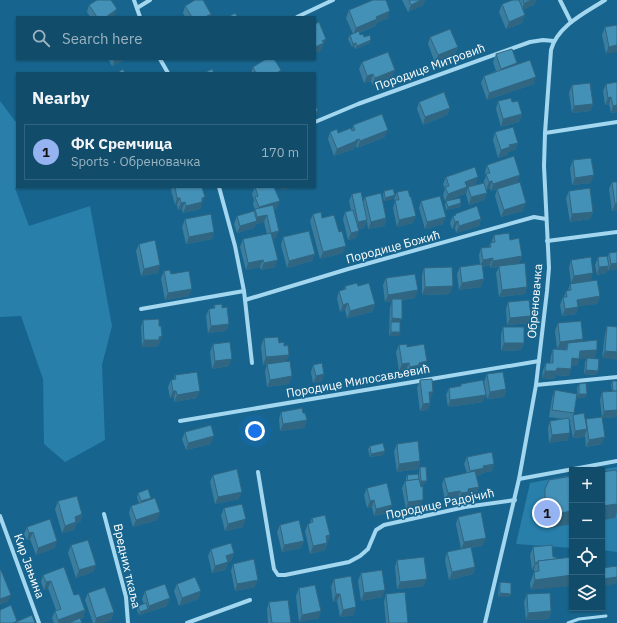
<!DOCTYPE html>
<html lang="en">
<head>
<meta charset="utf-8">
<style>
	body { margin:0; font-family:"IBM Plex Sans",sans-serif; background:#1e5672; color:#f1f3f6 }
	.controls { position:absolute; right:12px; bottom:12px; display:grid; overflow:hidden; border-radius:0px; box-shadow:0 1px 3px #0004 }
	.controls button { width:36px; height:36px; display:grid; place-items:center; padding:0; border:0; border-bottom:1px solid #30637e; background:#114c6a; color:#f1f3f6; font:20px sans-serif }
	.you { position:absolute; left:255px; top:431px; width:14px; height:14px; margin:-10px; border:3px solid #fff; border-radius:50%; background:#1a73e8; box-shadow:0 0 0 6px #1a73e833 }
	.badge { display:grid; place-items:center; width:26px; height:26px; border-radius:50%; background:#95b2f1; color:#111; font-size:13px; font-weight:700 }
	.pin { position:absolute; translate:-50% -50%; border:2px solid #fff; box-shadow:0 1px 4px #0006 }
	.list { margin:0; padding:0; list-style:none }
	h2 { display:flex; justify-content:space-between; align-items:center; height:52px; margin:0; padding:0 16px; font-size:17px }
	h2 small { font-size:13px; font-weight:400; color:#9cb4c1 }
	.list li { display:grid; grid-template-columns:26px 1fr auto; gap:12px; align-items:center; box-sizing:border-box; height:56px; margin:0 8px 8px; padding:0 8px; border:1px solid #30637e; border-radius:0px }
	.list b { display:block; font-size:15px; white-space:nowrap }
	.list p { margin:0; font-size:13px; white-space:nowrap; color:#9cb4c1 }
	.list em { font-size:13px; font-style:normal; color:#9cb4c1 }
	.icon { flex:none; width:22px; height:22px; fill:none; stroke:currentColor; stroke-width:2; stroke-linecap:round; stroke-linejoin:round }
	.map { position:relative; flex:none; width:617px; height:623px; overflow:hidden }
	.search { position:absolute; background:#114c6a; box-shadow:0 1px 3px #0004; left:16px; top:16px; width:300px; height:44px; display:flex; align-items:center; gap:10px; box-sizing:border-box; padding:0 14px; border-radius:0px; color:#9cb4c1; font-size:15px }
	.panel { position:absolute; background:#114c6a; box-shadow:0 1px 3px #0004; left:16px; top:72px; width:300px; height:116px; border-radius:0px }
	.map>svg:first-child { display:block }
</style>
</head>
<body>
<div class="map">
<svg width="617" height="623" viewBox="0 0 617 623">
	<rect width="100%" height="100%" fill="#17658e"/>
	<g fill="#277faa">
		<polygon points="0,101 15,121 17,122 17,187 15,188 29,226 90,206 112,326 102,365 105,440 65,462 44,444 43,379 21,316 0,317"/>
		<polygon points="617,467 617,552 602,550 602,470 599,470"/>
		<polygon points="572,475 572,548 516,544 530,483"/>
	</g>
	<g fill="none" stroke-linecap="round" stroke-linejoin="round">
		<polyline stroke="#a3d6ef" stroke-width="3" points="568,623 579,619 606,616"/>
		<g stroke="#a3d6ef" stroke-width="4">
			<polyline points="134,0 140,17"/>
			<polyline points="560,0 571,22"/>
			<polyline points="137,8 150,0"/>
			<polyline points="297,17 333,0"/>
			<polyline points="160,59 168,73"/>
			<polyline points="315,122 358,104 530,42 543,40 554,41"/>
			<polyline points="545,133 617,122"/>
			<polyline points="219,187 235,246 244,291 252,363"/>
			<polyline points="547,241 617,232"/>
			<polyline points="245,300 348,269 534,217 546,219"/>
			<polyline points="141,309 244,291"/>
			<polyline points="536,385 617,377"/>
			<polyline points="180,421 539,361"/>
			<polyline points="258,472 274,569 278,575 285,575 349,562 360,556 368,549 376,530 384,525 465,507 515,500"/>
			<polyline points="519,479 617,461"/>
			<polyline points="104,514 126,597 128,623"/>
			<polyline points="0,516 39,623"/>
			<polyline points="187,623 250,600"/>
			<path d="M485 623 519 479 536 385 547 291 549 268 544 166 545 133 551 50C557 26 585 13 605 0"/>
		</g>
	</g>
	<g fill="#3a7d9e">
		<polygon points="402,0 425,0 423,5 408,12"/>
		<polygon points="513,0 536,0 534,5 522,10 522,23 506,29 499,12 502,4"/>
		<polygon points="89,5 114,17 90,17 87,12"/>
		<polygon points="185,6 211,14 210,17 185,17 183,13"/>
		<polygon points="349,10 388,18 376,23 375,26 359,33 360,35 364,37 370,43 355,49 354,46 352,47 348,39 350,35 353,34 346,18"/>
		<polygon points="617,25 606,54 602,35 605,27"/>
		<polygon points="430,37 458,47 455,54 435,63 428,44"/>
		<polygon points="496,54 517,63 516,65 534,84 487,100 481,83 484,76 496,71 493,62"/>
		<polygon points="108,59 126,59 112,66"/>
		<polygon points="362,62 395,70 392,77 372,85 371,81 364,83 359,69"/>
		<polygon points="253,67 280,73 251,73"/>
		<polygon points="617,82 617,112 611,113 609,104 605,105 603,91 606,84"/>
		<polygon points="572,85 593,104 590,111 572,113 569,93"/>
		<polygon points="498,101 512,102 522,114 519,122 501,127 496,109"/>
		<polygon points="419,102 450,108 447,115 423,125 417,109"/>
		<polygon points="353,125 385,137 357,148 356,146 354,147 354,149 334,156 328,139 330,132 338,133 352,130"/>
		<polygon points="495,132 518,143 515,150 508,152 507,155 498,158 493,140"/>
		<polygon points="573,160 591,183 572,185 570,168"/>
		<polygon points="487,165 520,175 517,182 491,191 490,188 486,190 487,193 484,200 469,205 466,194 468,187 484,183 484,181 486,176 485,172"/>
		<polygon points="446,177 476,184 467,187 465,194 448,200 461,203 460,207 446,210 445,204 446,201 445,201 443,195 445,189 443,184"/>
		<polygon points="612,182 617,182 617,210 612,211 609,189"/>
		<polygon points="172,187 202,187 202,204 201,204 200,209 183,213 182,209 178,210 177,205 175,205 171,190"/>
		<polygon points="255,187 277,208 274,209 276,238 273,239 275,267 261,270 260,267 246,270 240,247 243,239 267,234 264,222 256,224 254,228 237,233 234,224 237,216 254,211 255,210 253,204 254,200 252,194"/>
		<polygon points="497,189 523,211 501,217 495,196"/>
		<polygon points="384,191 393,199 384,201 383,195"/>
		<polygon points="569,191 593,212 590,219 570,222 566,198"/>
		<polygon points="397,192 413,223 397,227 393,208 395,201 394,199"/>
		<polygon points="352,194 363,202 365,197 386,218 384,226 368,229 367,221 364,228 358,229 356,238 348,240 343,219 345,212 351,210 349,201"/>
		<polygon points="421,201 443,224 425,229 419,208"/>
		<polygon points="313,214 322,218 343,253 320,259 310,221"/>
		<polygon points="455,214 481,219 479,226 456,233 455,228 452,229 450,223 453,216 455,215"/>
		<polygon points="185,219 214,232 212,239 186,244 182,227"/>
		<polygon points="494,235 510,240 522,256 519,263 510,265 527,287 525,294 499,297 496,273 499,267 490,268 490,265 482,267 481,287 459,290 457,274 460,267 480,264 479,255 481,248 489,247 490,243 491,243"/>
		<polygon points="283,237 315,254 312,261 287,268 281,245"/>
		<polygon points="139,244 158,273 141,276 136,251"/>
		<polygon points="617,252 608,271 608,269 606,273 597,275 595,265 598,257 607,258 609,253"/>
		<polygon points="571,260 591,281 571,283 569,267"/>
		<polygon points="424,268 450,294 422,295 422,275"/>
		<polygon points="164,271 189,296 165,300 161,278"/>
		<polygon points="386,278 415,298 402,300 402,319 400,322 399,336 389,336 390,307 392,301 385,302 383,285"/>
		<polygon points="570,284 600,296 597,304 578,306 576,314 562,316 560,305 563,297 564,297 566,291 568,291"/>
		<polygon points="345,286 358,286 375,304 372,312 347,318 345,310 340,312 337,298 339,291 344,290"/>
		<polygon points="508,302 528,323 507,325 506,309"/>
		<polygon points="214,305 222,308 229,324 226,331 208,333 206,316 209,309 213,309"/>
		<polygon points="143,320 159,326 162,336 159,344 158,344 157,347 142,347 141,327"/>
		<polygon points="558,323 582,341 595,358 588,358 598,371 596,375 584,374 585,362 587,358 579,358 577,366 571,366 569,376 555,375 554,379 542,378 543,370 546,363 550,363 551,356 553,349 565,350 566,348 557,349 555,331"/>
		<polygon points="607,326 617,327 602,358 605,334"/>
		<polygon points="503,327 524,343 521,350 501,351 501,335"/>
		<polygon points="264,338 279,343 284,346 289,355 286,361 289,384 267,387 265,371 267,364 263,365 261,346"/>
		<polygon points="213,344 229,366 212,369 210,352"/>
		<polygon points="399,345 407,347 425,369 418,370 417,372 407,374 406,370 399,371 396,352"/>
		<polygon points="313,365 322,381 313,383 311,372"/>
		<polygon points="487,374 506,389 504,397 487,399 484,382"/>
		<polygon points="175,375 197,398 174,402 174,398 170,398 168,387 171,380 174,380"/>
		<polygon points="420,380 431,399 430,399 430,403 428,410 420,411 417,388"/>
		<polygon points="612,381 617,381 617,417 602,418 602,444 586,447 585,435 584,437 573,438 570,422 571,421 569,420 568,440 549,443 548,428 550,421 562,419 549,417 552,398 555,390 574,413 573,415 585,421 586,419 602,417 600,400 602,392 612,391 611,385"/>
		<polygon points="461,384 483,402 448,407 446,395 449,388 460,386"/>
		<polygon points="579,384 586,397 578,398 577,388"/>
		<polygon points="281,412 303,413 307,420 304,428 280,431 279,419"/>
		<polygon points="185,432 211,444 186,450 182,439"/>
		<polygon points="397,444 420,461 418,469 397,472 394,451"/>
		<polygon points="370,446 385,451 383,455 370,457 368,449"/>
		<polygon points="467,457 494,464 492,471 482,473 481,475 476,476 479,487 476,494 466,496 465,499 458,501 458,498 445,501 442,485 444,478 467,473 464,464"/>
		<polygon points="420,467 425,484 420,485 420,507 406,509 402,488 405,481 406,481 406,478 407,475 419,479 419,471"/>
		<polygon points="213,475 239,499 215,504 210,482"/>
		<polygon points="572,476 550,528 545,524 540,513 540,503 545,489"/>
		<polygon points="367,488 389,513 374,516 372,507 367,508 364,495"/>
		<polygon points="138,493 151,498 150,499 160,512 157,520 133,527 129,513 131,506 139,503 137,497"/>
		<polygon points="58,501 82,514 80,522 76,523 74,530 62,533 55,509"/>
		<polygon points="224,508 243,527 225,531 221,515"/>
		<polygon points="458,517 483,545 471,548 475,567 473,574 449,580 445,560 447,552 461,549 456,524"/>
		<polygon points="312,518 330,535 325,550 310,554 305,531 308,524 310,523"/>
		<polygon points="280,525 304,541 301,548 282,552 277,532"/>
		<polygon points="27,527 55,548 36,555 30,539 27,540 24,534"/>
		<polygon points="71,545 96,565 93,572 76,578 68,553"/>
		<polygon points="552,545 531,590 530,583 534,572 534,570 532,570 530,555 533,547"/>
		<polygon points="211,549 234,553 231,561 228,562 225,570 212,573 208,556"/>
		<polygon points="397,560 424,586 397,589 395,567"/>
		<polygon points="233,564 255,587 235,591 231,571"/>
		<polygon points="361,573 382,597 361,601 358,581"/>
		<polygon points="43,575 74,595 85,610 83,618 68,623 54,623 52,618 55,611 56,610 48,588 44,590 41,582"/>
		<polygon points="334,579 354,615 340,617 337,601 333,602 331,587"/>
		<polygon points="500,582 511,594 509,597 498,597 499,586"/>
		<polygon points="177,584 201,591 198,599 179,606 174,591"/>
		<polygon points="299,588 319,618 299,622 296,596"/>
		<polygon points="145,591 167,606 139,615 137,610 138,606 144,604 142,599"/>
		<polygon points="88,593 114,612 111,620 101,623 93,623 85,600"/>
		<polygon points="386,594 408,623 386,623 384,602"/>
		<polygon points="527,594 551,611 549,619 526,620 524,602"/>
		<polygon points="269,602 291,623 268,623 267,609"/>
	</g>
	<g fill="#306681">
		<polygon points="421,0 425,0 423,5 408,12 411,5"/>
		<polygon points="532,0 536,0 534,5 522,10 524,3"/>
		<polygon points="117,9 114,17 106,17"/>
		<polygon points="390,11 388,18 376,23 375,26 353,35 356,28 376,17"/>
		<polygon points="211,14 210,17 205,17"/>
		<polygon points="525,15 522,23 506,29 509,22"/>
		<polygon points="326,39 321,51 315,53 315,47 322,41"/>
		<polygon points="371,40 370,43 355,49 357,46"/>
		<polygon points="356,43 354,46 352,47 353,44"/>
		<polygon points="617,45 617,52 606,54 609,47"/>
		<polygon points="458,47 455,54 435,63 438,55"/>
		<polygon points="115,59 126,59 112,66"/>
		<polygon points="517,63 514,70 498,76 501,69"/>
		<polygon points="395,70 392,77 372,85 375,78"/>
		<polygon points="373,74 371,81 364,83 367,76"/>
		<polygon points="536,77 534,84 487,100 489,93"/>
		<polygon points="611,97 609,104 605,105 608,98"/>
		<polygon points="593,104 590,111 572,113 574,106"/>
		<polygon points="617,105 617,112 611,113 613,106"/>
		<polygon points="450,108 447,115 423,125 425,117"/>
		<polygon points="318,111 317,115 315,115 315,112"/>
		<polygon points="522,114 519,122 501,127 503,119"/>
		<polygon points="388,130 385,137 357,148 360,141"/>
		<polygon points="359,139 356,146 354,147 354,149 334,156 337,149"/>
		<polygon points="518,143 515,150 508,152 507,155 498,158 501,150 509,145"/>
		<polygon points="520,175 517,182 491,191 493,184"/>
		<polygon points="594,175 591,183 572,185 575,178"/>
		<polygon points="478,177 476,184 467,187 465,194 445,201 448,194 465,182"/>
		<polygon points="492,181 490,188 486,190 489,182"/>
		<polygon points="282,187 294,187 281,191"/>
		<polygon points="487,193 484,200 469,205 471,197"/>
		<polygon points="395,195 393,199 384,201 385,198"/>
		<polygon points="205,197 200,209 183,213 186,206 202,198"/>
		<polygon points="177,198 180,198 177,205 175,205"/>
		<polygon points="280,201 277,208 256,215 259,207"/>
		<polygon points="185,202 182,209 178,210 181,203"/>
		<polygon points="461,203 460,207 446,210 448,207"/>
		<polygon points="526,203 523,211 501,217 504,210"/>
		<polygon points="617,203 617,210 612,211 615,204"/>
		<polygon points="593,212 590,219 570,222 572,214"/>
		<polygon points="267,215 264,222 256,224 254,228 237,233 240,226 255,221 257,217"/>
		<polygon points="416,216 413,223 397,227 399,220"/>
		<polygon points="446,217 443,224 425,229 427,222"/>
		<polygon points="386,218 384,226 368,229 371,222"/>
		<polygon points="481,219 479,226 456,233 459,226"/>
		<polygon points="367,220 364,228 356,229 358,222"/>
		<polygon points="458,221 455,228 452,229 455,222"/>
		<polygon points="279,231 276,238 269,240 271,233"/>
		<polygon points="359,231 356,238 348,240 351,233"/>
		<polygon points="214,232 212,239 186,244 189,237"/>
		<polygon points="346,246 343,253 320,259 323,252"/>
		<polygon points="315,254 312,261 287,268 289,261"/>
		<polygon points="522,256 519,263 490,268 493,261"/>
		<polygon points="493,258 490,265 480,267 483,260"/>
		<polygon points="263,260 260,267 246,270 248,263"/>
		<polygon points="278,260 275,267 261,270 264,263"/>
		<polygon points="617,263 617,270 608,271 611,264"/>
		<polygon points="160,265 158,273 141,276 144,269"/>
		<polygon points="609,266 606,273 597,275 599,267"/>
		<polygon points="593,273 591,281 571,283 574,276"/>
		<polygon points="484,279 481,287 459,290 462,283"/>
		<polygon points="453,286 450,294 422,295 425,287"/>
		<polygon points="527,287 525,294 499,297 502,290"/>
		<polygon points="192,289 189,296 165,300 168,293"/>
		<polygon points="418,290 415,298 392,301 392,299 392,301 385,302 388,295"/>
		<polygon points="600,296 597,304 574,307 577,300"/>
		<polygon points="348,303 345,310 340,312 343,305"/>
		<polygon points="375,304 372,312 347,318 350,311"/>
		<polygon points="578,307 576,314 562,316 565,309"/>
		<polygon points="531,316 528,323 507,325 510,318"/>
		<polygon points="392,318 402,319 399,326 391,322"/>
		<polygon points="229,324 226,331 208,333 211,326"/>
		<polygon points="391,332 400,332 399,336 389,336"/>
		<polygon points="162,336 159,344 158,344 157,347 142,347 144,340"/>
		<polygon points="583,339 580,347 568,343 566,348 557,349 560,342"/>
		<polygon points="504,343 524,343 521,350 501,351"/>
		<polygon points="597,350 595,358 578,359 579,359 577,366 569,366 572,358 580,351"/>
		<polygon points="605,351 617,352 617,360 602,358"/>
		<polygon points="289,355 286,362 263,365 266,357"/>
		<polygon points="232,359 229,366 212,369 215,361"/>
		<polygon points="427,361 425,369 418,370 417,372 407,374 410,367 419,363"/>
		<polygon points="409,363 406,370 399,371 402,364"/>
		<polygon points="557,368 571,369 569,376 555,375 554,379 542,378 545,371"/>
		<polygon points="586,370 598,371 596,375 584,374"/>
		<polygon points="324,374 322,381 313,383 316,376"/>
		<polygon points="292,376 289,384 267,387 270,380"/>
		<polygon points="506,389 504,397 487,399 490,392"/>
		<polygon points="173,391 176,391 174,398 170,398"/>
		<polygon points="200,391 197,398 174,402 177,395"/>
		<polygon points="429,392 433,392 431,399 426,400"/>
		<polygon points="579,394 587,394 586,397 578,398"/>
		<polygon points="486,395 483,402 448,407 450,400"/>
		<polygon points="430,403 428,410 420,411 423,404"/>
		<polygon points="617,410 617,417 602,418 604,411"/>
		<polygon points="307,420 304,428 280,431 283,424"/>
		<polygon points="587,429 584,437 573,438 575,431"/>
		<polygon points="570,433 568,440 549,443 552,435"/>
		<polygon points="214,436 211,444 186,450 188,443"/>
		<polygon points="605,437 602,444 586,447 589,440"/>
		<polygon points="385,451 383,455 370,457 371,454"/>
		<polygon points="420,461 418,469 397,472 399,464"/>
		<polygon points="494,464 492,471 482,473 481,475 468,478 470,471 483,466"/>
		<polygon points="421,481 427,481 425,484 419,485"/>
		<polygon points="479,487 476,494 466,496 465,499 458,501 461,493 468,489"/>
		<polygon points="460,491 458,498 445,501 448,493"/>
		<polygon points="242,492 239,499 215,504 218,497"/>
		<polygon points="151,498 150,501 140,505 141,501"/>
		<polygon points="374,500 372,507 367,508 370,501"/>
		<polygon points="423,500 420,507 406,509 408,502"/>
		<polygon points="617,504 617,512 615,518 602,520 602,506"/>
		<polygon points="392,505 389,513 374,516 376,509"/>
		<polygon points="572,511 572,524 550,528 555,514"/>
		<polygon points="160,512 157,520 133,527 136,520"/>
		<polygon points="82,514 80,522 76,523 74,530 62,533 65,526 75,517"/>
		<polygon points="246,519 243,527 225,531 228,524"/>
		<polygon points="33,532 30,539 27,540 29,533"/>
		<polygon points="330,535 327,543 326,536"/>
		<polygon points="486,538 483,545 461,550 464,542"/>
		<polygon points="57,541 55,548 36,555 38,548"/>
		<polygon points="304,541 301,548 282,552 284,545"/>
		<polygon points="327,543 325,550 310,554 313,546"/>
		<polygon points="234,553 231,561 223,563 226,556"/>
		<polygon points="228,562 225,570 212,573 215,566"/>
		<polygon points="536,562 534,570 532,570 535,563"/>
		<polygon points="96,565 93,572 76,578 79,570"/>
		<polygon points="475,567 473,574 449,580 452,572"/>
		<polygon points="572,575 572,586 531,590 535,580"/>
		<polygon points="617,577 617,581 616,584 602,586 602,579"/>
		<polygon points="427,579 424,586 397,589 400,582"/>
		<polygon points="258,580 255,587 235,591 237,584"/>
		<polygon points="51,581 48,588 44,590 46,582"/>
		<polygon points="385,590 382,597 361,601 364,593"/>
		<polygon points="201,591 198,599 179,606 182,598"/>
		<polygon points="500,593 511,594 509,597 498,597"/>
		<polygon points="336,594 340,594 337,601 333,602"/>
		<polygon points="11,595 8,602 0,605 0,599"/>
		<polygon points="170,598 167,606 139,615 140,612 148,609 149,606"/>
		<polygon points="356,607 354,615 340,617 343,610"/>
		<polygon points="85,610 83,618 68,623 58,623 58,620"/>
		<polygon points="321,611 319,618 299,622 302,615"/>
		<polygon points="551,611 549,619 526,620 528,613"/>
		<polygon points="114,612 111,620 101,623 95,623 96,618"/>
	</g>
	<g fill="#4491b8" stroke="#306681">
		<polygon points="97,0 111,0 117,9 106,17 97,17 89,5"/>
		<polygon points="195,0 203,0 211,14 205,17 192,17 185,6"/>
		<polygon points="373,0 386,0 390,11 376,17 377,19 356,28 349,10"/>
		<polygon points="409,0 421,0 411,5"/>
		<polygon points="513,0 519,0 525,15 509,22 502,4"/>
		<polygon points="523,0 532,0 524,3"/>
		<polygon points="235,13 238,17 228,17"/>
		<polygon points="319,22 326,39 322,41 324,43 315,47 315,24"/>
		<polygon points="617,25 617,45 609,47 605,27"/>
		<polygon points="450,29 458,47 438,55 430,37"/>
		<polygon points="359,31 360,35 363,34 364,37 370,35 371,40 357,46 356,43 353,44 350,35"/>
		<polygon points="512,49 517,63 501,69 496,54"/>
		<polygon points="388,52 395,70 375,78 373,74 367,76 362,62"/>
		<polygon points="266,59 274,59 281,70 277,73 256,73 253,67"/>
		<polygon points="530,60 536,77 489,93 484,76"/>
		<polygon points="123,69 125,73 117,73"/>
		<polygon points="212,69 214,73 204,73"/>
		<polygon points="617,82 617,105 613,106 611,97 608,98 606,84"/>
		<polygon points="590,83 593,104 574,106 572,85"/>
		<polygon points="444,92 450,108 425,117 419,102"/>
		<polygon points="511,98 512,102 518,101 522,114 503,119 498,101"/>
		<polygon points="315,104 318,111 315,112"/>
		<polygon points="382,114 388,130 360,141 359,139 356,140 356,141 337,149 330,132 337,129 338,133 351,128 352,131 355,130 353,125"/>
		<polygon points="513,127 518,143 509,145 510,147 501,150 495,132"/>
		<polygon points="514,156 520,175 493,184 492,181 489,182 486,174 490,173 487,165"/>
		<polygon points="591,158 594,175 575,178 573,160"/>
		<polygon points="475,167 478,177 465,182 467,187 448,194 445,187 449,186 446,177"/>
		<polygon points="520,182 526,203 504,210 497,189"/>
		<polygon points="612,182 617,182 617,203 615,204"/>
		<polygon points="484,183 487,193 471,197 468,187"/>
		<polygon points="175,187 202,187 205,197 202,198 202,202 186,206 185,202 181,203 180,198 177,198"/>
		<polygon points="255,187 274,187 280,201 259,207 255,197 258,196"/>
		<polygon points="590,188 593,212 572,214 569,191"/>
		<polygon points="393,189 395,195 385,198 384,191"/>
		<polygon points="408,190 410,197 411,197 416,216 399,220 395,200 399,200 397,192"/>
		<polygon points="361,192 367,220 358,222 352,194"/>
		<polygon points="381,193 386,218 371,222 365,197"/>
		<polygon points="440,196 446,217 427,222 421,201"/>
		<polygon points="460,198 461,203 448,207 446,201"/>
		<polygon points="273,205 279,231 271,233 267,215 257,217 255,209"/>
		<polygon points="477,206 481,219 459,226 458,221 455,222 453,216 456,215 455,214"/>
		<polygon points="353,210 359,231 351,233 345,212"/>
		<polygon points="254,211 257,221 240,226 237,216"/>
		<polygon points="321,212 322,218 334,215 339,232 342,231 346,246 323,252 313,214"/>
		<polygon points="211,214 214,232 189,237 185,219"/>
		<polygon points="309,231 315,254 289,261 283,237"/>
		<polygon points="271,233 278,260 264,263 263,260 248,263 243,239"/>
		<polygon points="509,233 510,240 519,238 522,256 493,261 493,258 483,260 481,248 491,247 490,243 495,242 494,235"/>
		<polygon points="155,240 160,265 144,269 139,244"/>
		<polygon points="617,252 617,263 611,264 609,253"/>
		<polygon points="607,256 609,266 599,267 598,257"/>
		<polygon points="591,257 593,273 574,276 571,260"/>
		<polygon points="525,263 527,287 502,290 499,266"/>
		<polygon points="482,264 484,279 462,283 460,267"/>
		<polygon points="452,267 453,286 425,287 424,268"/>
		<polygon points="170,270 171,274 189,271 192,289 168,293 164,271"/>
		<polygon points="415,274 418,290 388,295 386,278"/>
		<polygon points="597,280 600,296 577,300 578,307 565,309 563,297 567,297 566,291 571,290 570,284"/>
		<polygon points="357,283 358,286 369,283 375,304 350,311 348,303 343,305 339,291 346,289 345,286"/>
		<polygon points="392,299 402,299 402,319 392,318"/>
		<polygon points="529,300 531,316 510,318 508,302"/>
		<polygon points="222,304 222,308 227,307 229,324 211,326 209,309 215,308 214,305"/>
		<polygon points="159,319 159,326 161,326 162,336 159,337 159,340 144,340 143,320"/>
		<polygon points="581,321 583,339 560,342 558,323"/>
		<rect x="391" y="322" width="9" height="10"/>
		<polygon points="607,326 617,327 617,352 605,351"/>
		<polygon points="503,327 524,327 524,343 504,343"/>
		<polygon points="278,337 279,343 284,342 284,346 288,345 289,355 266,357 264,338"/>
		<polygon points="597,340 597,350 580,351 579,359 572,358 571,369 557,368 556,371 545,371 546,363 553,363 553,349 567,350 568,343"/>
		<polygon points="230,342 232,359 215,361 213,344"/>
		<polygon points="407,344 407,347 424,344 427,361 419,363 419,365 410,367 409,363 402,364 399,345"/>
		<polygon points="587,358 599,359 598,371 586,370"/>
		<polygon points="290,361 292,376 270,380 267,364"/>
		<polygon points="322,363 324,374 316,376 313,365"/>
		<polygon points="197,372 200,391 177,395 176,391 173,391 171,380 176,379 175,375"/>
		<polygon points="503,372 506,389 490,392 487,374"/>
		<polygon points="432,379 433,392 429,392 430,403 423,404 420,380"/>
		<polygon points="483,380 486,395 450,400 449,388 461,386 461,384"/>
		<polygon points="612,381 617,381 617,391 613,391"/>
		<polygon points="586,383 587,394 579,394 579,384"/>
		<polygon points="555,390 577,394 574,413 552,410"/>
		<polygon points="617,391 617,410 604,411 602,392"/>
		<polygon points="302,408 303,413 305,413 307,420 283,424 281,412"/>
		<polygon points="584,413 587,429 575,431 573,415"/>
		<polygon points="602,417 605,437 589,440 586,419"/>
		<polygon points="569,418 570,433 552,435 550,421"/>
		<polygon points="211,425 214,436 188,443 185,432"/>
		<polygon points="418,441 420,461 399,464 397,444"/>
		<polygon points="383,443 385,451 371,454 370,446"/>
		<polygon points="492,452 494,464 483,466 484,468 470,471 467,457"/>
		<polygon points="420,467 426,467 427,481 421,481"/>
		<polygon points="237,469 242,492 218,497 213,475"/>
		<polygon points="616,470 617,472 617,504 602,506 602,472"/>
		<polygon points="475,471 479,487 468,489 468,492 461,493 460,491 448,493 444,478"/>
		<polygon points="418,474 419,479 408,481 407,475"/>
		<polygon points="572,476 572,511 555,514 550,510 545,499 545,489 549,480"/>
		<polygon points="419,479 421,487 423,486 423,500 408,502 405,481"/>
		<polygon points="387,483 392,505 376,509 374,500 370,501 367,488"/>
		<polygon points="148,489 151,498 141,501 138,493"/>
		<polygon points="77,496 82,514 75,517 76,522 65,526 58,501"/>
		<polygon points="155,498 160,512 136,520 131,506"/>
		<polygon points="242,504 246,519 228,524 224,508"/>
		<polygon points="481,512 486,538 464,542 458,517"/>
		<polygon points="325,515 330,535 326,536 327,543 313,546 308,524 313,522 312,518"/>
		<polygon points="50,519 57,541 38,548 33,532 29,533 27,527"/>
		<polygon points="299,520 304,541 284,545 280,525"/>
		<polygon points="88,540 96,565 79,570 71,545"/>
		<polygon points="231,543 234,553 226,556 228,562 215,566 211,549"/>
		<polygon points="552,545 553,557 556,557 556,559 538,561 537,564 536,562 535,563 533,547"/>
		<polygon points="471,547 475,567 452,572 447,552"/>
		<polygon points="424,557 427,579 400,582 397,560"/>
		<polygon points="572,557 572,575 535,580 534,572 539,571 538,561"/>
		<polygon points="254,559 258,580 237,584 233,564"/>
		<polygon points="617,566 617,577 602,579 602,568"/>
		<polygon points="64,567 74,595 79,594 85,610 58,620 55,611 61,609 51,581 46,582 43,575"/>
		<polygon points="0,570 1,570 11,595 0,599"/>
		<polygon points="382,570 385,590 364,593 361,573"/>
		<polygon points="351,576 356,607 343,610 340,594 336,594 334,579"/>
		<polygon points="195,577 201,591 182,598 177,584"/>
		<polygon points="500,582 511,583 511,594 500,593"/>
		<polygon points="165,584 170,598 149,606 145,591"/>
		<polygon points="315,585 321,611 302,615 299,588"/>
		<polygon points="105,587 114,612 96,618 88,593"/>
		<polygon points="405,592 408,623 389,623 386,594"/>
		<polygon points="550,593 551,611 528,613 527,594"/>
		<polygon points="288,600 291,623 272,623 269,602"/>
		<polygon points="146,603 148,609 140,612 138,606"/>
		<polygon points="11,605 17,621 13,623 0,623 0,610"/>
		<polygon points="32,615 35,623 17,623 16,622"/>
		<polygon points="80,618 82,623 69,623"/>
	</g>
	<g text-anchor="middle" stroke-width="3" stroke-linejoin="round" paint-order="stroke">
		<g font-size="12" fill="#fff" stroke="#17658e">
			<text transform="translate(430 67) rotate(-20)" y="4">Породице Митровић</text>
			<text transform="translate(393 247) rotate(-15)" y="4">Породице Божић</text>
			<text transform="translate(535 301) rotate(-85)" y="4">Обреновачка</text>
			<text transform="translate(358 381) rotate(-10)" y="4">Породице Милосављевић</text>
			<text transform="translate(440 504) rotate(-12)" y="4">Породице Радојчић</text>
			<text transform="translate(29 566) rotate(70)" y="4">Кир Јањина</text>
			<text transform="translate(127 566) rotate(77)" y="4">Вредних ткаља</text>
		</g>
	</g>
</svg>
<div class="controls">
<button>+</button>
<button>−</button>
<button><svg class="icon" aria-label="locate" viewBox="0 0 24 24"><circle cx="12" cy="12" r="6"/><path d="M12 2v4M12 18v4M2 12h4M18 12h4"/></svg></button>
<button><svg class="icon" aria-label="layers" viewBox="0 0 24 24"><path d="M12 4l9 5-9 5-9-5zM3 14l9 5 9-5"/></svg></button>
</div>
<div class="you"></div>
<div class="pin badge" style="left:547px;top:513px">1</div>
<div class="search"><svg class="icon" aria-label="search" viewBox="0 0 24 24"><circle cx="10" cy="10" r="6"/><path d="M15 15l6 6"/></svg>Search here</div>
<section class="panel">
<h2>Nearby<small></small></h2>
<ul class="list">
<li><span class="badge">1</span><div><b>ФК Сремчица</b><p>Sports · Обреновачка</p></div><em>170 m</em></li>
</ul>
</section>
</div>
</body>
</html>
